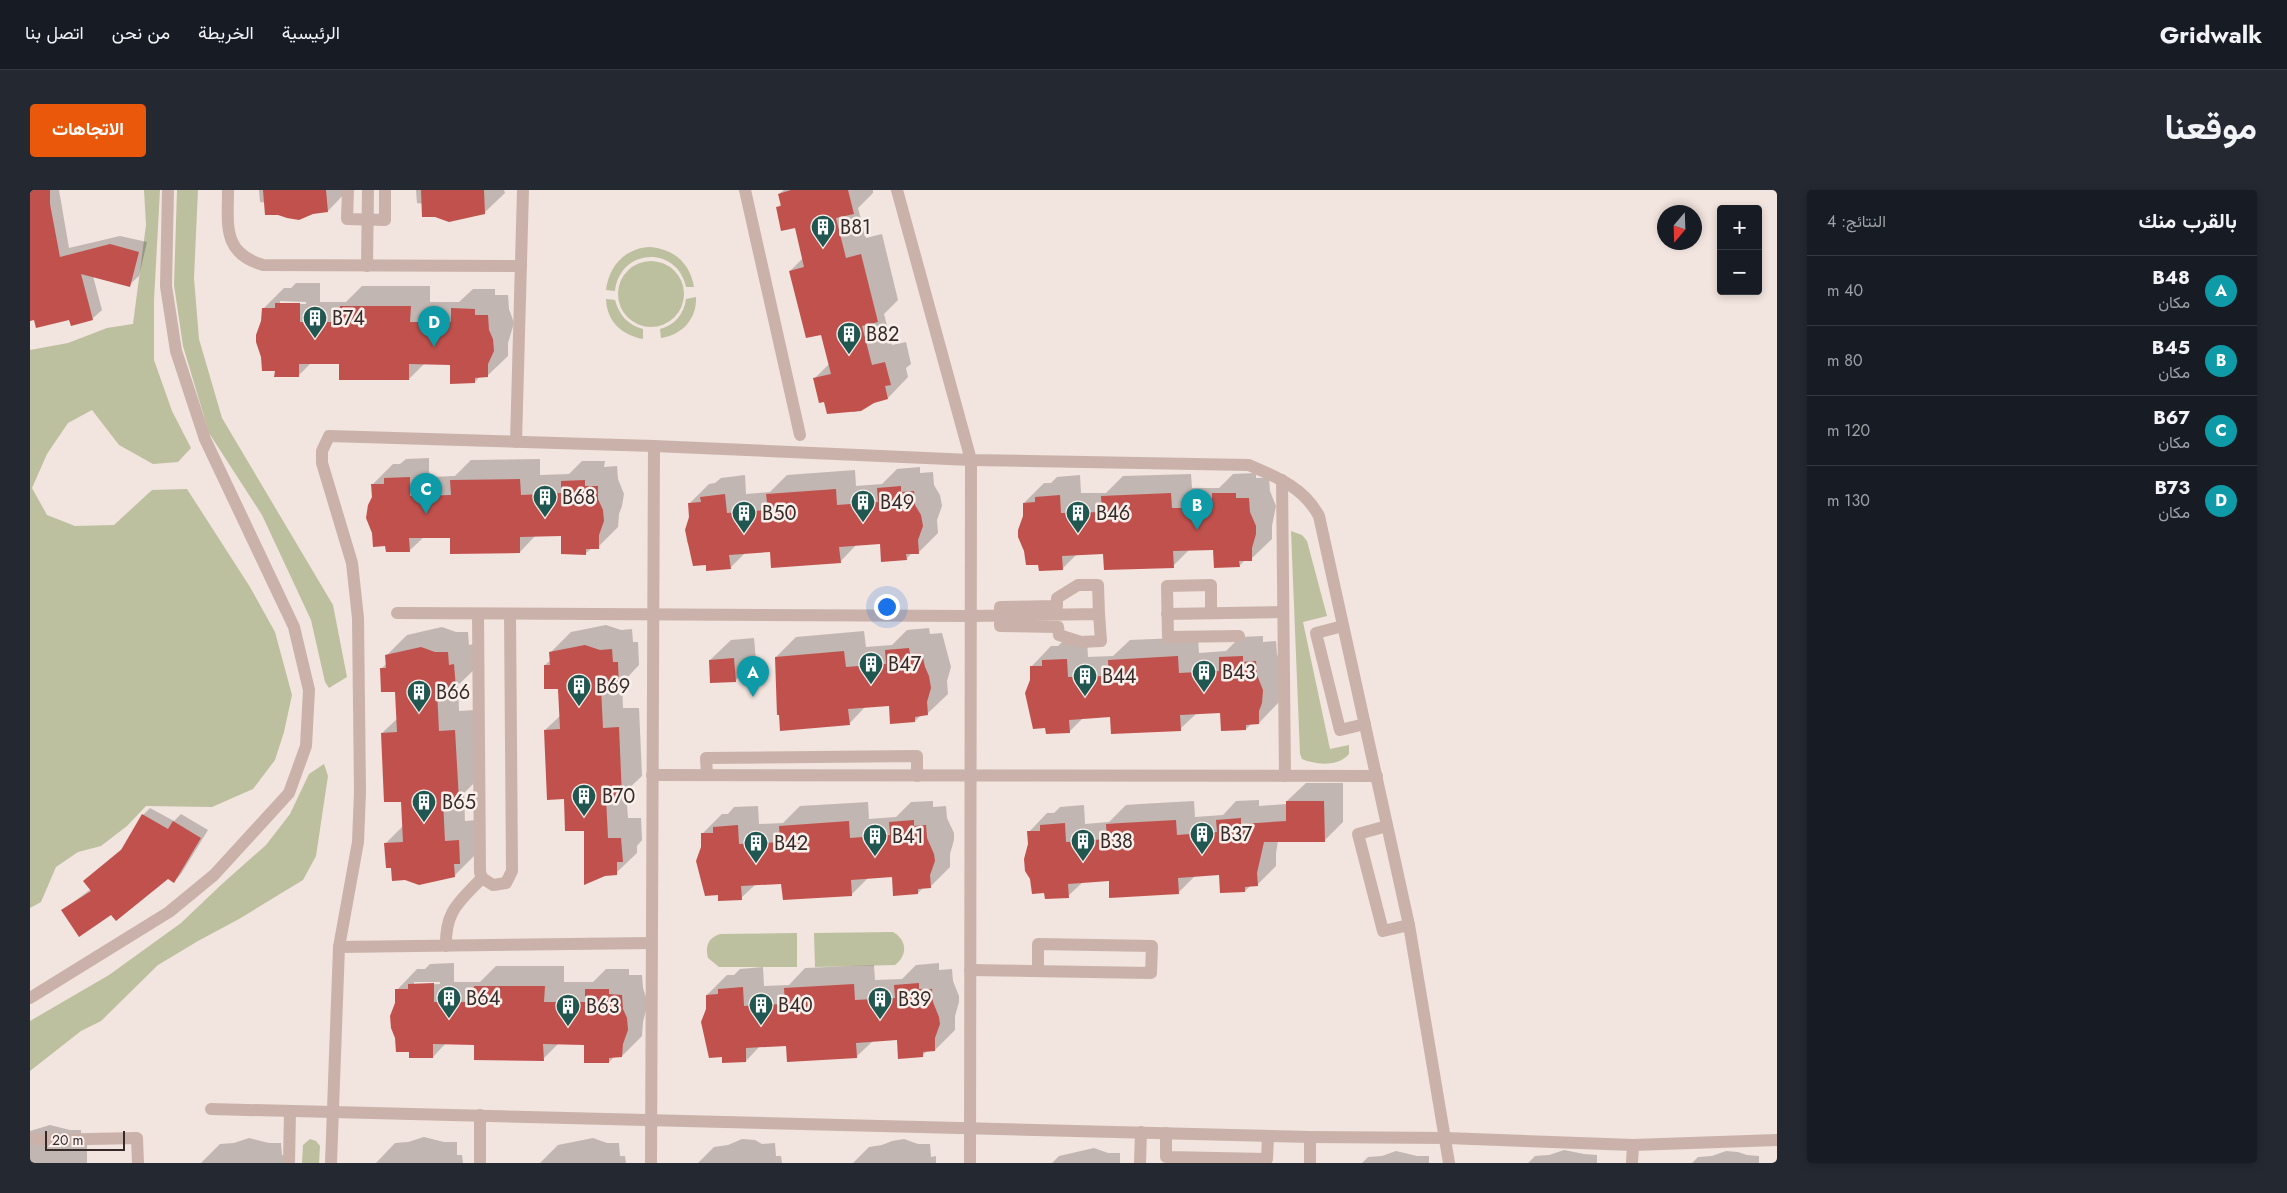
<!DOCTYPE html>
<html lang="ar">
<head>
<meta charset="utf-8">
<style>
	body { margin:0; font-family:Jost,Vazirmatn,sans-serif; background:#242831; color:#f1f3f6; direction:rtl }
	.controls { position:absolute; right:15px; top:15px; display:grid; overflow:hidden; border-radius:5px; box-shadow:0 2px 8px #0003 }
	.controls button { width:45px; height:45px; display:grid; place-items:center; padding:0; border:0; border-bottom:1px solid #363941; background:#171b24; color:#f1f3f6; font:25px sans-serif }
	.compass { position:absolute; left:1627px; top:15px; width:45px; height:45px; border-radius:50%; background:#171b24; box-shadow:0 2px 8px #0003; rotate:199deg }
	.scale { position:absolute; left:15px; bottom:12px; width:80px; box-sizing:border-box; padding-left:5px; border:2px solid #372b2a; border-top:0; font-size:14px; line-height:18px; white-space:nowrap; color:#372b2a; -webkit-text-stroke:4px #f9efeb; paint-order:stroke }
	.you { position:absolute; left:856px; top:416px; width:18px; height:18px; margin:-12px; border:4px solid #fff; border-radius:50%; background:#1a73e8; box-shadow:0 0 0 8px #1a73e833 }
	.badge { display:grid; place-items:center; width:32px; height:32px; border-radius:50%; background:#ea580c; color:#fff; font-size:16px; font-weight:700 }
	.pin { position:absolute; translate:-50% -41px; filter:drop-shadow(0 1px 2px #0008) }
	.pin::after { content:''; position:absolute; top:26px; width:18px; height:15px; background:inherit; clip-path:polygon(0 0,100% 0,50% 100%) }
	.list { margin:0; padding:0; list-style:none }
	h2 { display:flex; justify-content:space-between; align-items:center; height:65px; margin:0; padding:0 20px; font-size:21px }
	h2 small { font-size:16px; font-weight:400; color:#9ea1a6 }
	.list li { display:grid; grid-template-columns:32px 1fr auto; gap:15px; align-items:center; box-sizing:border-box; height:70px; padding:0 20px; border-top:1px solid #363941 }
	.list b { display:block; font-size:19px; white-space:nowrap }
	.list p { margin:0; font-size:16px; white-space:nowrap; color:#9ea1a6 }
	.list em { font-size:16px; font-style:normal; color:#9ea1a6 }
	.map { position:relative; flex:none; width:1747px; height:973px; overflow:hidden; direction:ltr; border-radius:5px }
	header { display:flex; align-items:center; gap:30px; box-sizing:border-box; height:70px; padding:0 25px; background:#171b24; border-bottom:1px solid #363941 }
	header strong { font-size:24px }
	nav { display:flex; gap:28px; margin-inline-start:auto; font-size:18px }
	.intro { display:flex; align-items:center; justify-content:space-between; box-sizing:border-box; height:120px; padding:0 30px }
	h1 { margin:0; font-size:35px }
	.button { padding:12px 22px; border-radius:5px; background:#ea580c; color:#fff; font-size:18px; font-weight:700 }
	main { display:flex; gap:30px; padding:0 30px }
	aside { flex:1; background:#171b24; border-radius:5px; box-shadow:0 2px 8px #0003 }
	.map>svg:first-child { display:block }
</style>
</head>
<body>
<header>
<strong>Gridwalk</strong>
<nav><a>الرئيسية</a><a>الخريطة</a><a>من نحن</a><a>اتصل بنا</a></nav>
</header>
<div class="intro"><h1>موقعنا</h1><a class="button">الاتجاهات</a></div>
<main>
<aside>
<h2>بالقرب منك<small>النتائج: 4</small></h2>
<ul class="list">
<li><span class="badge" style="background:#0f9aa8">A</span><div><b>B48</b><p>مكان</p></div><em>40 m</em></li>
<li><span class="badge" style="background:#0f9aa8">B</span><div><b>B45</b><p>مكان</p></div><em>80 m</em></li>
<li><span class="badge" style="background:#0f9aa8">C</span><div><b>B67</b><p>مكان</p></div><em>120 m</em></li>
<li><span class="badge" style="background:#0f9aa8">D</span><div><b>B73</b><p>مكان</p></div><em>130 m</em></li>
</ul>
</aside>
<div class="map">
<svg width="1747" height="973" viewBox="0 0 1747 973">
	<rect width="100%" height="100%" fill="#f2e4de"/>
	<g fill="#bcc09f">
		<polygon points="114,0 130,0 124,110 124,170 142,221 161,258 148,272 123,274 89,255 62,220 38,233 17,264 2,298 17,325 45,336 84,335 122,300 157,299 220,397 245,442 262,505 254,542 245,570 223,599 182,617 116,616 97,636 71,656 48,662 26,677 11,712 0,718 0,160 38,153 77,138 103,134 116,35"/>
		<polygon points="147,0 168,0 164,88 169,149 192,228 303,415 317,487 299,498 295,492 281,430 232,325 179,243 153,156 144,95"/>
		<path d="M620 57C644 59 660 73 664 97H656C647 55 590 58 585 101L576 100C579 76 595 58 620 57Z"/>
		<circle cx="621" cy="104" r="33"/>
		<path d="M666 107C667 129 652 145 631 148L630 139C645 135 654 124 656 109Z"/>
		<path d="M576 109 585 110C589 125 598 135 613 139V149C592 145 577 132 576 109Z"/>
		<path d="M1261 341 1272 345 1277 351 1297 426 1273 432 1300 559 1319 555V564C1308 577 1286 575 1272 569L1270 564Z"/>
		<polygon points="294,574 298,586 286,666 273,690 209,729 168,751 128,775 71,831 51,841 0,881 0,831 79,785 151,733 192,694 236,655 260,624 279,584"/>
		<path d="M863 742C877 750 878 765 865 775L785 777 784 743Z"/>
		<path d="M767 743V777H689L678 768C675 756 678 748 690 744Z"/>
		<polygon points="280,949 286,951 290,956 289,973 272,973 273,955"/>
	</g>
	<g fill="#0003" fill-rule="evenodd">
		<polygon points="0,0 29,0 39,58 90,46 117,52 109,86 99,95 63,86 72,120 62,129 0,130"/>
		<polygon points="229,0 318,0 298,21 230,12"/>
		<polygon points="386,0 474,0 475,3 454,23 387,13"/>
		<polygon points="754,0 843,0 843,3 828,18 836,48 852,44 868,110 854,124 862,155 876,152 881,174 876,178 878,187 858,208 844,212 836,218 825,222 810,220 795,210 784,189 800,173 792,143 760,81 773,68 766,36 747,18 752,13 749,4"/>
		<path d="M266 93H290V112H316L332 96H400V112H429L443 99H465V105H478L479 119 484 133 478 153V166L457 186H450L445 192 421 174 395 173 379 189 310 173 282 172 268 186 246 180 233 131V119L254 98H261ZM250 111 276 112V114H250Z"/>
		<polygon points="399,268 399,287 425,286 441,270 510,269 510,285 539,284 552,271 575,271 574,277 587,276 588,289 594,304 592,316 589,324 588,337 568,357 562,358 556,363 532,345 506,345 490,362 421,346 394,347 379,361 343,308 343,294 363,274 370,274 376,269"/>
		<polygon points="890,277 890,283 903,282 904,295 910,305 912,316 907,330 908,343 889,362 882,363 876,369 851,353 827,354 810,372 741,361 715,363 700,378 677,373 662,361 657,352 656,340 660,327 659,314 679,294 685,293 691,288 715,285 716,304 740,302 757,285 825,280 826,296 852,294 867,279"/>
		<polygon points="1226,283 1226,288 1239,288 1240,301 1246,316 1242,336 1242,349 1221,369 1215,370 1209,376 1185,358 1160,359 1143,376 1074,363 1047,364 1032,379 994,326 994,313 1014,293 1021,293 1027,287 1050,285 1051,303 1076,303 1093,286 1161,284 1162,298 1189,298 1203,284"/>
		<polygon points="576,435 591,440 602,439 603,452 608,452 609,475 592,493 593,518 609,518 612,586 596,601 598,628 611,628 612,650 607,656 607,663 586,683 535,607 515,540 531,525 530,497 515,475 521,470 520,463 541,442"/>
		<polygon points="412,437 426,442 438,442 439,455 444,454 446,478 428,495 429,521 445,520 449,588 434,603 435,631 449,630 445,665 424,686 362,676 356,653 373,636 372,610 352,543 368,528 366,500 351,479 357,473 356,466 377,445"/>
		<polygon points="899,438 900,444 912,443 921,477 917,491 918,504 897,524 891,525 885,531 860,515 836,516 819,534 746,467 766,447 834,441 836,457 862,455 877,440"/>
		<polygon points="1233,446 1233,452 1246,451 1247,464 1253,479 1249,512 1229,533 1222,533 1216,539 1192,521 1167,523 1150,539 1081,526 1053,528 1039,542 1001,490 1001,477 1021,456 1028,456 1034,450 1057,449 1058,467 1083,466 1100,450 1168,447 1169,463 1196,461 1210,447"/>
		<polygon points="724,448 726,470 705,491 680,470 701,450"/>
		<polygon points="1276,593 1313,593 1313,632 1294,651 1248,651 1246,663 1246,676 1227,695 1221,695 1215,701 1190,684 1166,685 1149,702 1080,690 1053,692 1038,706 999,654 999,642 1017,623 1024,623 1030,617 1054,615 1055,634 1079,632 1096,615 1110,614 1164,611 1165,627 1193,625 1206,611 1229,610 1229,616 1257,614 1257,611"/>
		<polygon points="903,611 903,617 916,616 917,628 924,643 924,650 920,664 920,677 900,697 894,697 888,703 863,686 839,687 822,704 752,692 726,694 711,708 689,704 672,657 672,644 692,624 698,624 704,617 728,616 729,634 753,633 770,616 838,612 839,629 866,627 881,612"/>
		<polygon points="120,618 144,631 151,624 178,640 151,684 144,691 138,687 81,724 33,720 61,699 54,691 94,657 113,625"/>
		<path d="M424 773V792H450L466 776H534V792H563L576 779H599V785H612L613 798 618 813 613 832 612 846 592 866H585L579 872 555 853H529L513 869 445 853H416L403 867 380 861 366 813 367 800 387 779H395L400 774ZM384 792H410V794L384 795Z"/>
		<polygon points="909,773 909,780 922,779 923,791 929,806 929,812 925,826 925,840 905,860 898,860 892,866 868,849 843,851 826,867 757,855 730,856 716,871 693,866 677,819 677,805 697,785 704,785 710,779 733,777 734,796 759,795 775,778 844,775 845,790 872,789 886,775"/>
		<polygon points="20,935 40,940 51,940 51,953 57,953 57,973 0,973 0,941"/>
		<polygon points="394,947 414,952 427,952 427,965 432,965 433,973 346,973 365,953 378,952"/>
		<polygon points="219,948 239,953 251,953 252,965 257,966 257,973 171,973 190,954 204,953"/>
		<polygon points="563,948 577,953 589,953 590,966 595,966 596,973 510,973 528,955"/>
		<polygon points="712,949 725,950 732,954 745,953 746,966 751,966 752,973 668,973 684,957 698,955"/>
		<polygon points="874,949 888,954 900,954 901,967 906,966 906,973 823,973 839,957 852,955 862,951"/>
		<polygon points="1064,958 1078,963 1090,963 1090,973 1022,973 1029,966"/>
		<polygon points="1534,960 1554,964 1567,965 1567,973 1498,973 1505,966 1519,965"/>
		<polygon points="1366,961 1387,966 1399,966 1399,973 1332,973 1338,967 1352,966"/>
		<polygon points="1696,961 1708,962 1717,965 1729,966 1729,973 1662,973 1668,967 1682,966"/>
	</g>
	<g fill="#c1514d">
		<polygon points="0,0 20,0 20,14 30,67 80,54 109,62 100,97 51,84 63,130 41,136 39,130 6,138 4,130 0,131"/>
		<polygon points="233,0 296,0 298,22 283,24 269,30 257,28 248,25 235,25"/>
		<polygon points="391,0 454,0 455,24 419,32 405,27 392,27"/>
		<polygon points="761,0 818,0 824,24 806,28 816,68 831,64 848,132 832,136 842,175 855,172 861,195 855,196 858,209 844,213 831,221 797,224 794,212 789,213 783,188 801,184 791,145 776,148 759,81 774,77 765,38 751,41 746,17 751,16 748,4"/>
		<polygon points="245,113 270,113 270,132 311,132 310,116 381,116 380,132 421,132 421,118 445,119 445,125 458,125 459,140 463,149 464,161 458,174 458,187 445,188 445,193 420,194 420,175 379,174 379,190 309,190 309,174 269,174 269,187 244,187 245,181 232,181 231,167 226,152 226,145 231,131 232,118 245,118"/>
		<polygon points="380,287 380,306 421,305 420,290 490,289 491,305 531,303 531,291 555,290 555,296 568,296 568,309 573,320 574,331 569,345 569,359 556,359 556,365 531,364 531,346 490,347 490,363 420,364 420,348 379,348 380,362 356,362 355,356 343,357 342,343 336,328 338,315 342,307 341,294 354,294 354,288"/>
		<polygon points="871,296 871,302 884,301 885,315 891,325 893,336 888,350 889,364 876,364 877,370 851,372 850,354 809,357 811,373 741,378 740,362 699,365 701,379 676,381 676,375 663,376 655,340 659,327 658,313 671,312 670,307 695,304 697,323 738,320 736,304 806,299 807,315 848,312 847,298"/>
		<polygon points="1141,303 1142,318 1182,318 1182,303 1206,303 1206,308 1219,308 1220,322 1226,336 1226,344 1222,358 1222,371 1209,371 1210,377 1184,378 1183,360 1143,361 1144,378 1074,380 1073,364 1032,366 1033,380 1009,381 1008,375 996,375 994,361 988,347 988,340 993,326 993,313 1005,312 1005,307 1030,305 1031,323 1072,322 1071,306"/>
		<polygon points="555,455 570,460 582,459 583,472 588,472 589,497 571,498 573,538 589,537 592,607 576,608 578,648 591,648 593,672 587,672 587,685 575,686 554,695 554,641 535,641 534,609 517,610 514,540 530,539 528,499 514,499 514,475 520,475 519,462"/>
		<polygon points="391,457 405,462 418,462 419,475 424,474 426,499 407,500 409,541 425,540 429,610 413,611 415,651 429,650 430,674 424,674 425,687 389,695 375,690 362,691 361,678 356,678 354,653 373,652 371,612 354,612 351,543 367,542 365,502 351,502 350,478 356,478 355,465"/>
		<polygon points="879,458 880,464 892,463 895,477 899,486 901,498 897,512 898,525 885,527 885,532 860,534 859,516 818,519 820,535 750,541 749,525 747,525 745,467 814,461 816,477 856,474 855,460"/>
		<polygon points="1148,466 1149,483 1189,481 1189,467 1213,466 1213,472 1226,471 1227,485 1233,500 1232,513 1229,521 1229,534 1216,535 1216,540 1191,541 1190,523 1150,525 1151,541 1081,544 1080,527 1039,530 1040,543 1016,544 1015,538 1003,539 995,503 1000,490 1000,476 1012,476 1012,470 1037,469 1038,487 1079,486 1078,470"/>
		<polygon points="704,468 706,492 680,493 679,470"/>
		<polygon points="1256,611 1294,611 1295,652 1234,652 1227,683 1228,696 1215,697 1215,702 1190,703 1189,685 1148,688 1149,704 1079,708 1079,691 1038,694 1039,708 1015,709 1014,703 1002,704 1000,689 995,681 994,669 998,654 997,641 1010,641 1010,635 1035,633 1036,652 1077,649 1076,634 1091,633 1146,630 1147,645 1187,642 1186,630 1211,628 1211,634 1256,631"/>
		<polygon points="112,624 138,639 143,631 171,648 144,693 138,689 86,731 81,725 49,747 31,720 61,701 53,691 91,660"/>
		<polygon points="884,630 884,636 896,635 897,648 904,664 905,671 900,685 901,698 888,699 888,704 863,706 862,687 821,690 822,706 753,710 751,694 711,696 712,710 688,711 688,705 675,706 666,671 671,657 671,643 683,643 683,637 708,635 709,654 750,652 749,636 819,631 820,648 860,645 859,632"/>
		<polygon points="404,793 404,812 444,812 444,796 515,796 514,812 555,812 555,799 579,799 579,804 592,805 593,819 597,828 598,840 593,854 592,867 579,868 579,873 554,873 554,855 513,854 514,871 444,870 444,855 403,854 403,868 379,868 379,862 366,862 365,848 361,838 360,826 365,813 365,799 378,799 378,794"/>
		<polygon points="889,793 889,799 902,799 903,812 909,827 910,834 905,848 905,861 893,862 893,867 868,869 867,850 826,853 827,868 757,872 756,856 716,858 716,872 692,873 692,867 679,868 671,832 676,819 676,805 688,804 688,799 713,797 714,816 755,814 754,798 824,794 825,810 865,808 864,795"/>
	</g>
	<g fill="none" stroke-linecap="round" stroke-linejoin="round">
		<g stroke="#cab2aa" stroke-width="12">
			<path d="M198 0C198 35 192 63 233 75L491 76"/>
			<polyline points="318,0 317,29 355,30 355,0"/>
			<polyline points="715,0 770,245"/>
			<polyline points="867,0 941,270 940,973"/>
			<polyline points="337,76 338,0"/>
			<polyline points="486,252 493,0"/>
			<polyline points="1252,290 1255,586"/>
			<polyline points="367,423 941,426 1069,424 1071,451 1051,452 1029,445 1028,437 970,436 970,417 1027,416 1027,408 1048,395 1068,395 1069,424"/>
			<polyline points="1181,423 1181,395 1137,396 1138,447 1209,446"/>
			<polyline points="448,424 450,682 452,688 463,695 476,693 482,681 480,424"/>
			<polyline points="1137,424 1252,422"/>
			<polyline points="1313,436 1286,443 1310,540 1335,534"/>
			<polyline points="622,585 1347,586"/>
			<polyline points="677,585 676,568 887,566 887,586"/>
			<polyline points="1357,636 1328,644 1353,741 1379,735"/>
			<path d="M416 756C415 721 429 712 452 688"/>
			<path d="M309 757 328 652 330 602 328 428 322 373 292 273V261L299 246 624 256 941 270 1219 275C1247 287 1274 298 1289 326L1379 735 1419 973"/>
			<polyline points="940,780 1121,783 1122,756 1008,754 1008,781"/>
			<polyline points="0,808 139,722 184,685 259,603 276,556 279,500 264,437 175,249 146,161 136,96 138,0"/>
			<polyline points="181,919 1280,947 1416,948 1603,955 1747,950"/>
			<polyline points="1136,943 1136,967 1237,969 1238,946"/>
			<polyline points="0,947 11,950 107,948 108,973"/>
			<polyline points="259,973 260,921"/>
			<polyline points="301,973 309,757 622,753"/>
			<polyline points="450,973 450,925"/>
			<polyline points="621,973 624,256"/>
			<polyline points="1110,973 1111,942"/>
			<polyline points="1280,973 1280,947"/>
			<polyline points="1602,973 1603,955"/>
		</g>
	</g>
	<defs>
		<symbol id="building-pin" viewBox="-11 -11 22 30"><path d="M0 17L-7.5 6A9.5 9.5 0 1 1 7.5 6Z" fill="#205750" stroke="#f9efeb"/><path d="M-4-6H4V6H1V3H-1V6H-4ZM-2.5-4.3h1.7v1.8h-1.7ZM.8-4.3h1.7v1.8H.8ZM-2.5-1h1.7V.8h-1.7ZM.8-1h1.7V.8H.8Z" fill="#fff"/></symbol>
	</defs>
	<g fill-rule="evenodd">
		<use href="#building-pin" x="779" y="23" width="28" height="38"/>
		<use href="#building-pin" x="271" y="114" width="28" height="38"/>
		<use href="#building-pin" x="805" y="130" width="28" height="38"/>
		<use href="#building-pin" x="501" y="293" width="28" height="38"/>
		<use href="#building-pin" x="819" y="298" width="28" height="38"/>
		<use href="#building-pin" x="700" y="309" width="28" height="38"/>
		<use href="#building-pin" x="1034" y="309" width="28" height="38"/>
		<use href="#building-pin" x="827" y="460" width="28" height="38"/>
		<use href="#building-pin" x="1160" y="468" width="28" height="38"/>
		<use href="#building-pin" x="1041" y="472" width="28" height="38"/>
		<use href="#building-pin" x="535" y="482" width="28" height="38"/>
		<use href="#building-pin" x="375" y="488" width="28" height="38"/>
		<use href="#building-pin" x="540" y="592" width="28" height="38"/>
		<use href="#building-pin" x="380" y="598" width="28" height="38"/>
		<use href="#building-pin" x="1158" y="630" width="28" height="38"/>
		<use href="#building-pin" x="831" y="632" width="28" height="38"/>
		<use href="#building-pin" x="1039" y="637" width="28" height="38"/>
		<use href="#building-pin" x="712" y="639" width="28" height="38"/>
		<use href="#building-pin" x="405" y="794" width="28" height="38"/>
		<use href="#building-pin" x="836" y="795" width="28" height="38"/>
		<use href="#building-pin" x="717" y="801" width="28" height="38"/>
		<use href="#building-pin" x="524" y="802" width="28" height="38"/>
	</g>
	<g text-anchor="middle" stroke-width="5" stroke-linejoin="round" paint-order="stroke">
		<g font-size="20" fill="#372b2a" stroke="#f9efeb" text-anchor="start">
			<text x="810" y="44">B81</text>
			<text x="302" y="135">B74</text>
			<text x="836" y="151">B82</text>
			<text x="532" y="314">B68</text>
			<text x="850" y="319">B49</text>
			<text x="732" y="330">B50</text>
			<text x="1066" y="330">B46</text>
			<text x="858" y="481">B47</text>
			<text x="1192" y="489">B43</text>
			<text x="1072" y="493">B44</text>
			<text x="566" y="503">B69</text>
			<text x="406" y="509">B66</text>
			<text x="572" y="613">B70</text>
			<text x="412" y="619">B65</text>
			<text x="1190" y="651">B37</text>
			<text x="862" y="653">B41</text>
			<text x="1070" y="658">B38</text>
			<text x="744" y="660">B42</text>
			<text x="436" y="815">B64</text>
			<text x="868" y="816">B39</text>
			<text x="748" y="822">B40</text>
			<text x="556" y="823">B63</text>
		</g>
	</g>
</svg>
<div class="controls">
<button>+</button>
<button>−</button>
</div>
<svg class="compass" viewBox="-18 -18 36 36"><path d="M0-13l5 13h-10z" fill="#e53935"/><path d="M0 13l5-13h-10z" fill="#9ea1a6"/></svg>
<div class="scale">20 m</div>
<div class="you"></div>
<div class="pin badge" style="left:723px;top:507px;background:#0f9aa8">A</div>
<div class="pin badge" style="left:1167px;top:340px;background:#0f9aa8">B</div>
<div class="pin badge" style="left:396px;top:324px;background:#0f9aa8">C</div>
<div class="pin badge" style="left:404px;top:157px;background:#0f9aa8">D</div>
</div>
</main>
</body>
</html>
